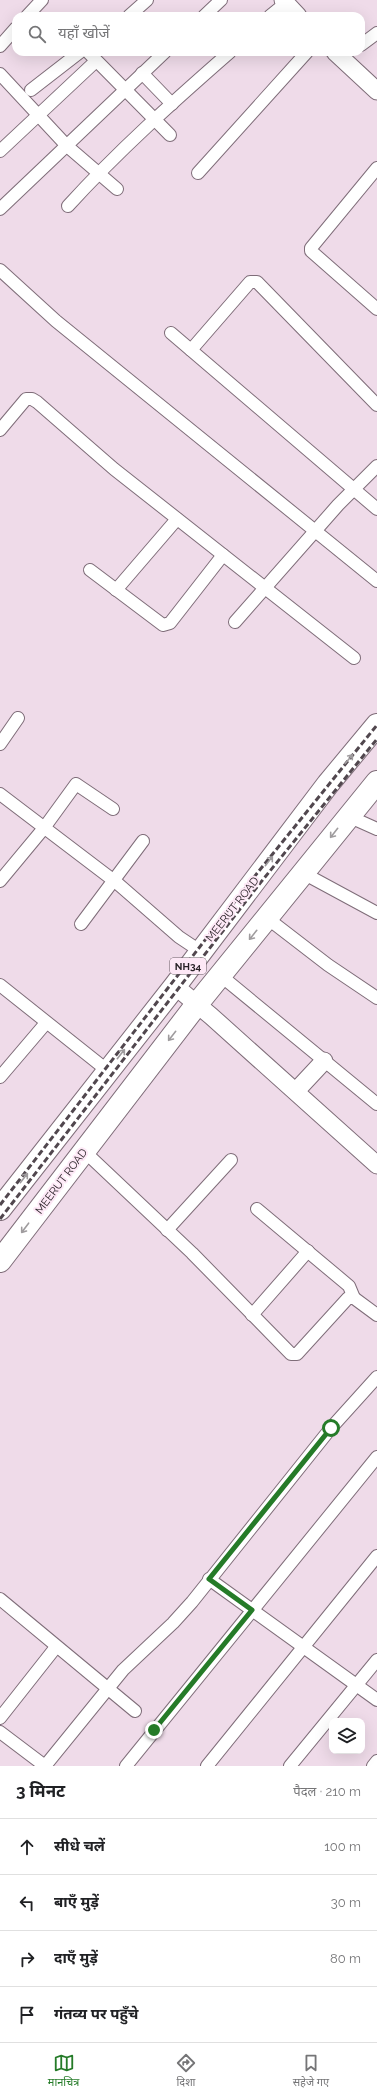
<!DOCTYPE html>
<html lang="hi">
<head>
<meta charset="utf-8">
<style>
	body { margin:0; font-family:Raleway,"Noto Sans Devanagari",sans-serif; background:#f6f6f6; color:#202124 }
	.controls { position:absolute; right:12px; bottom:12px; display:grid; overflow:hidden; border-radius:8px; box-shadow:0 4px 16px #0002 }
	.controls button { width:36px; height:36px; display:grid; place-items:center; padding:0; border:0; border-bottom:1px solid #e0e0e0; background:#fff; color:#202124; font:20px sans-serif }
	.stop { position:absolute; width:12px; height:12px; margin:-9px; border:3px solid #257b28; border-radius:50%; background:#fff }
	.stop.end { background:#257b28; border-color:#fff; box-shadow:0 1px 4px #0008 }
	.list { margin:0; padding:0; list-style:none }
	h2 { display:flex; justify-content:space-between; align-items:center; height:52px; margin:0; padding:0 16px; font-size:17px }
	h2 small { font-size:13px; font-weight:400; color:#757577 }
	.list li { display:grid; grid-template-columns:26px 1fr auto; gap:12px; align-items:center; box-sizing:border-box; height:56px; padding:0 16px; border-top:1px solid #e0e0e0 }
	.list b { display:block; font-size:15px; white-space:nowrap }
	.list em { font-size:13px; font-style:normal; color:#757577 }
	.icon { flex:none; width:22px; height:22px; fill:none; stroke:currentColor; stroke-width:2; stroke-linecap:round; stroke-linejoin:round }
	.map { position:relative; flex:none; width:377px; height:1766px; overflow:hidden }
	.search { position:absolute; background:#fff; box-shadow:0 4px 16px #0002; left:12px; right:12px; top:12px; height:44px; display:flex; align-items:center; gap:10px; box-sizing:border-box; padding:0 14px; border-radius:12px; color:#757577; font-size:15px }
	.sheet { height:276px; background:#fff }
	nav { display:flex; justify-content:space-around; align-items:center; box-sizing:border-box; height:56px; border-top:1px solid #e0e0e0; background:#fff; font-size:11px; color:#757577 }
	nav a { display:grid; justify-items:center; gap:2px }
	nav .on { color:#257b28 }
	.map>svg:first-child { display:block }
</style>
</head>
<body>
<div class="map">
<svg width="377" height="1766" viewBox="0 0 377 1766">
	<rect width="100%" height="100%" fill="#efdbe9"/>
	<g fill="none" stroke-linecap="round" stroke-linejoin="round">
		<defs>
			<g id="street">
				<polyline points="27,16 42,0"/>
				<polyline points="129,16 147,0"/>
				<polyline points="204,16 221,0"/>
				<polyline points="270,16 286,3"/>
				<polyline points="361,45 377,33"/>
				<polyline points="0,46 16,28"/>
				<polyline points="88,52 170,135"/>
				<polyline points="142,73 172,104"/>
				<polyline points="0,74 67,146 117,189"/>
				<polyline points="31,90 80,52"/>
				<polyline points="0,151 96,61"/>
				<polyline points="377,168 311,248 311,251 377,309"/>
				<polyline points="198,173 307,52"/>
				<path d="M68 206C118 151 174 101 230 52"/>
				<polyline points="0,209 165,52"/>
				<polyline points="0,270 56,321 377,581"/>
				<polyline points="171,333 377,509"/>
				<polyline points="191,350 250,282 257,282 377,405"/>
				<polyline points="0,430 26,399 32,399 37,402 114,469 354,658"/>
				<polyline points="90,570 163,625 170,623 223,555"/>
				<polyline points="116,590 177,519"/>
				<polyline points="235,622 338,505 377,466"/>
				<polyline points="0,744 18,718"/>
				<polyline points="0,794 117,883 179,937 200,951"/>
				<polyline points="348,816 377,829"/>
				<polyline points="303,873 377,913"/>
				<polyline points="0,881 44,828 76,784 113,809"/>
				<polyline points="267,918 328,965 377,998"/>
				<polyline points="81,924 143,841"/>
				<polyline points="220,975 377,1104"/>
				<polyline points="0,985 108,1071"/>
				<polyline points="0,1077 46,1023"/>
				<polyline points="84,1151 192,1253 291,1354 297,1354 348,1298 354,1298 377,1315"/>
				<polyline points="257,1209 349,1286 354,1298"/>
				<polyline points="167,1230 231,1160"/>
				<polyline points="252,1315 308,1251"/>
				<polyline points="209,1579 377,1700"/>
				<polyline points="0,1599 135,1711"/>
				<polyline points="0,1718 56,1647"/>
				<polyline points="0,1732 45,1766"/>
				<polyline points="45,1766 123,1670 173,1623 192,1602 331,1428 377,1377"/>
				<polyline points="126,1766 377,1457"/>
				<polyline points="207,1766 377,1556"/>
				<polyline points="290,1766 377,1660"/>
				<polyline points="373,1766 377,1761"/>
			</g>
			<g id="secondary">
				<polyline points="283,0 298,16"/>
				<polyline points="335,52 377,91"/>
				<polyline points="175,986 211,1016 377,1165"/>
				<polyline points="296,1091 324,1061"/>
			</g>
			<g id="highway">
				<polyline points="0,1209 175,986 328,784 377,725"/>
				<polyline points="0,1261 197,1004 377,782"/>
			</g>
		</defs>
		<use href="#street" stroke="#7f6d79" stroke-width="14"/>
		<use href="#secondary" stroke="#7f6d79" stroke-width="19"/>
		<use href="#highway" stroke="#7f6d79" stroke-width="24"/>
		<use href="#street" stroke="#fff" stroke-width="12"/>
		<use href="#secondary" stroke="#fff" stroke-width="17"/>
		<use href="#highway" stroke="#fff" stroke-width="22"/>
		<g stroke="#51474e" stroke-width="3" stroke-dasharray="6 3" stroke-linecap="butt">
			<polyline points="0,1205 250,882 377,725"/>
			<polyline points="0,1219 257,887 377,739"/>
		</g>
	</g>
	<defs><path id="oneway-shaft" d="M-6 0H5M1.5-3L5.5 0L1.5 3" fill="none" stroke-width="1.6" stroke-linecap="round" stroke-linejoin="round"/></defs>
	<g stroke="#9f9c9e">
		<use href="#oneway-shaft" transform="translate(349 759) rotate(-50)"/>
		<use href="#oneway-shaft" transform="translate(334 833) rotate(128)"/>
		<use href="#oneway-shaft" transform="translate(269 861) rotate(-52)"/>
		<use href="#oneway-shaft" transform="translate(253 935) rotate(129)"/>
		<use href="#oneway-shaft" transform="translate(172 1036) rotate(128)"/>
		<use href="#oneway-shaft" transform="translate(121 1054) rotate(-52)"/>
		<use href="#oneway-shaft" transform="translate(24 1178) rotate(-52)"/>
		<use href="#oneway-shaft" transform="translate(25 1228) rotate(127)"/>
	</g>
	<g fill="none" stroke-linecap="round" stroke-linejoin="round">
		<polyline stroke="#257b28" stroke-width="5" points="154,1730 252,1610 209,1579 331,1428"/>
	</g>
	<g text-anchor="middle" stroke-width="4" stroke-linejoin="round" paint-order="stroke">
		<rect fill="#fde8f6" stroke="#695d65" stroke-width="1" x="170" y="958" width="36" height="16" rx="3"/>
		<g font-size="10" font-weight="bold" fill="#292227">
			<text x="188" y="970">NH34</text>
		</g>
		<g font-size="11" fill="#292227" stroke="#fde8f6">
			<text transform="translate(232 909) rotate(-52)" y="4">MEERUT ROAD</text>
			<text transform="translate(61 1181) rotate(-53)" y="4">MEERUT ROAD</text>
		</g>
	</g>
</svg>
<div class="controls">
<button><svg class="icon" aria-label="layers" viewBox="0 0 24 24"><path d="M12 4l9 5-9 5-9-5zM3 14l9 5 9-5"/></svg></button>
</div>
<div class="stop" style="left:331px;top:1428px"></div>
<div class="stop end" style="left:154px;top:1730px"></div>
<div class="search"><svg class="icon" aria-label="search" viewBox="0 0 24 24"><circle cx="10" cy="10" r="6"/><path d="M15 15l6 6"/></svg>यहाँ खोजें</div>
</div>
<section class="sheet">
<h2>3 मिनट<small>पैदल · 210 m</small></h2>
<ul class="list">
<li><svg class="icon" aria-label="ahead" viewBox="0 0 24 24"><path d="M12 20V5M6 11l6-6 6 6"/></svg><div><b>सीधे चलें</b></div><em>100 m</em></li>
<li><svg class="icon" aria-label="left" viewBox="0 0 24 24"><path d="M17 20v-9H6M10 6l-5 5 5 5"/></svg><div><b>बाएँ मुड़ें</b></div><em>30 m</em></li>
<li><svg class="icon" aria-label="right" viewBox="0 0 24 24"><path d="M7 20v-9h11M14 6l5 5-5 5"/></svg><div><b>दाएँ मुड़ें</b></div><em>80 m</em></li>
<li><svg class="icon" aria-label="arrive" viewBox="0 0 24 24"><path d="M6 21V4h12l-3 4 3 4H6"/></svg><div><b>गंतव्य पर पहुँचे</b></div></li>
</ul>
</section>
<nav>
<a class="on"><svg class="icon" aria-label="map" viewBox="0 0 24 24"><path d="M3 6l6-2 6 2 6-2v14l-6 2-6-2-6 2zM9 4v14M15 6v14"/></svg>मानचित्र</a>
<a><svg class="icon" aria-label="directions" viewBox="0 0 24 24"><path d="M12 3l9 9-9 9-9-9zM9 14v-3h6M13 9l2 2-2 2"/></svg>दिशा</a>
<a><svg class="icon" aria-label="saved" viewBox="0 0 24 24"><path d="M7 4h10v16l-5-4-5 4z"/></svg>सहेजे गए</a>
</nav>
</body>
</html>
